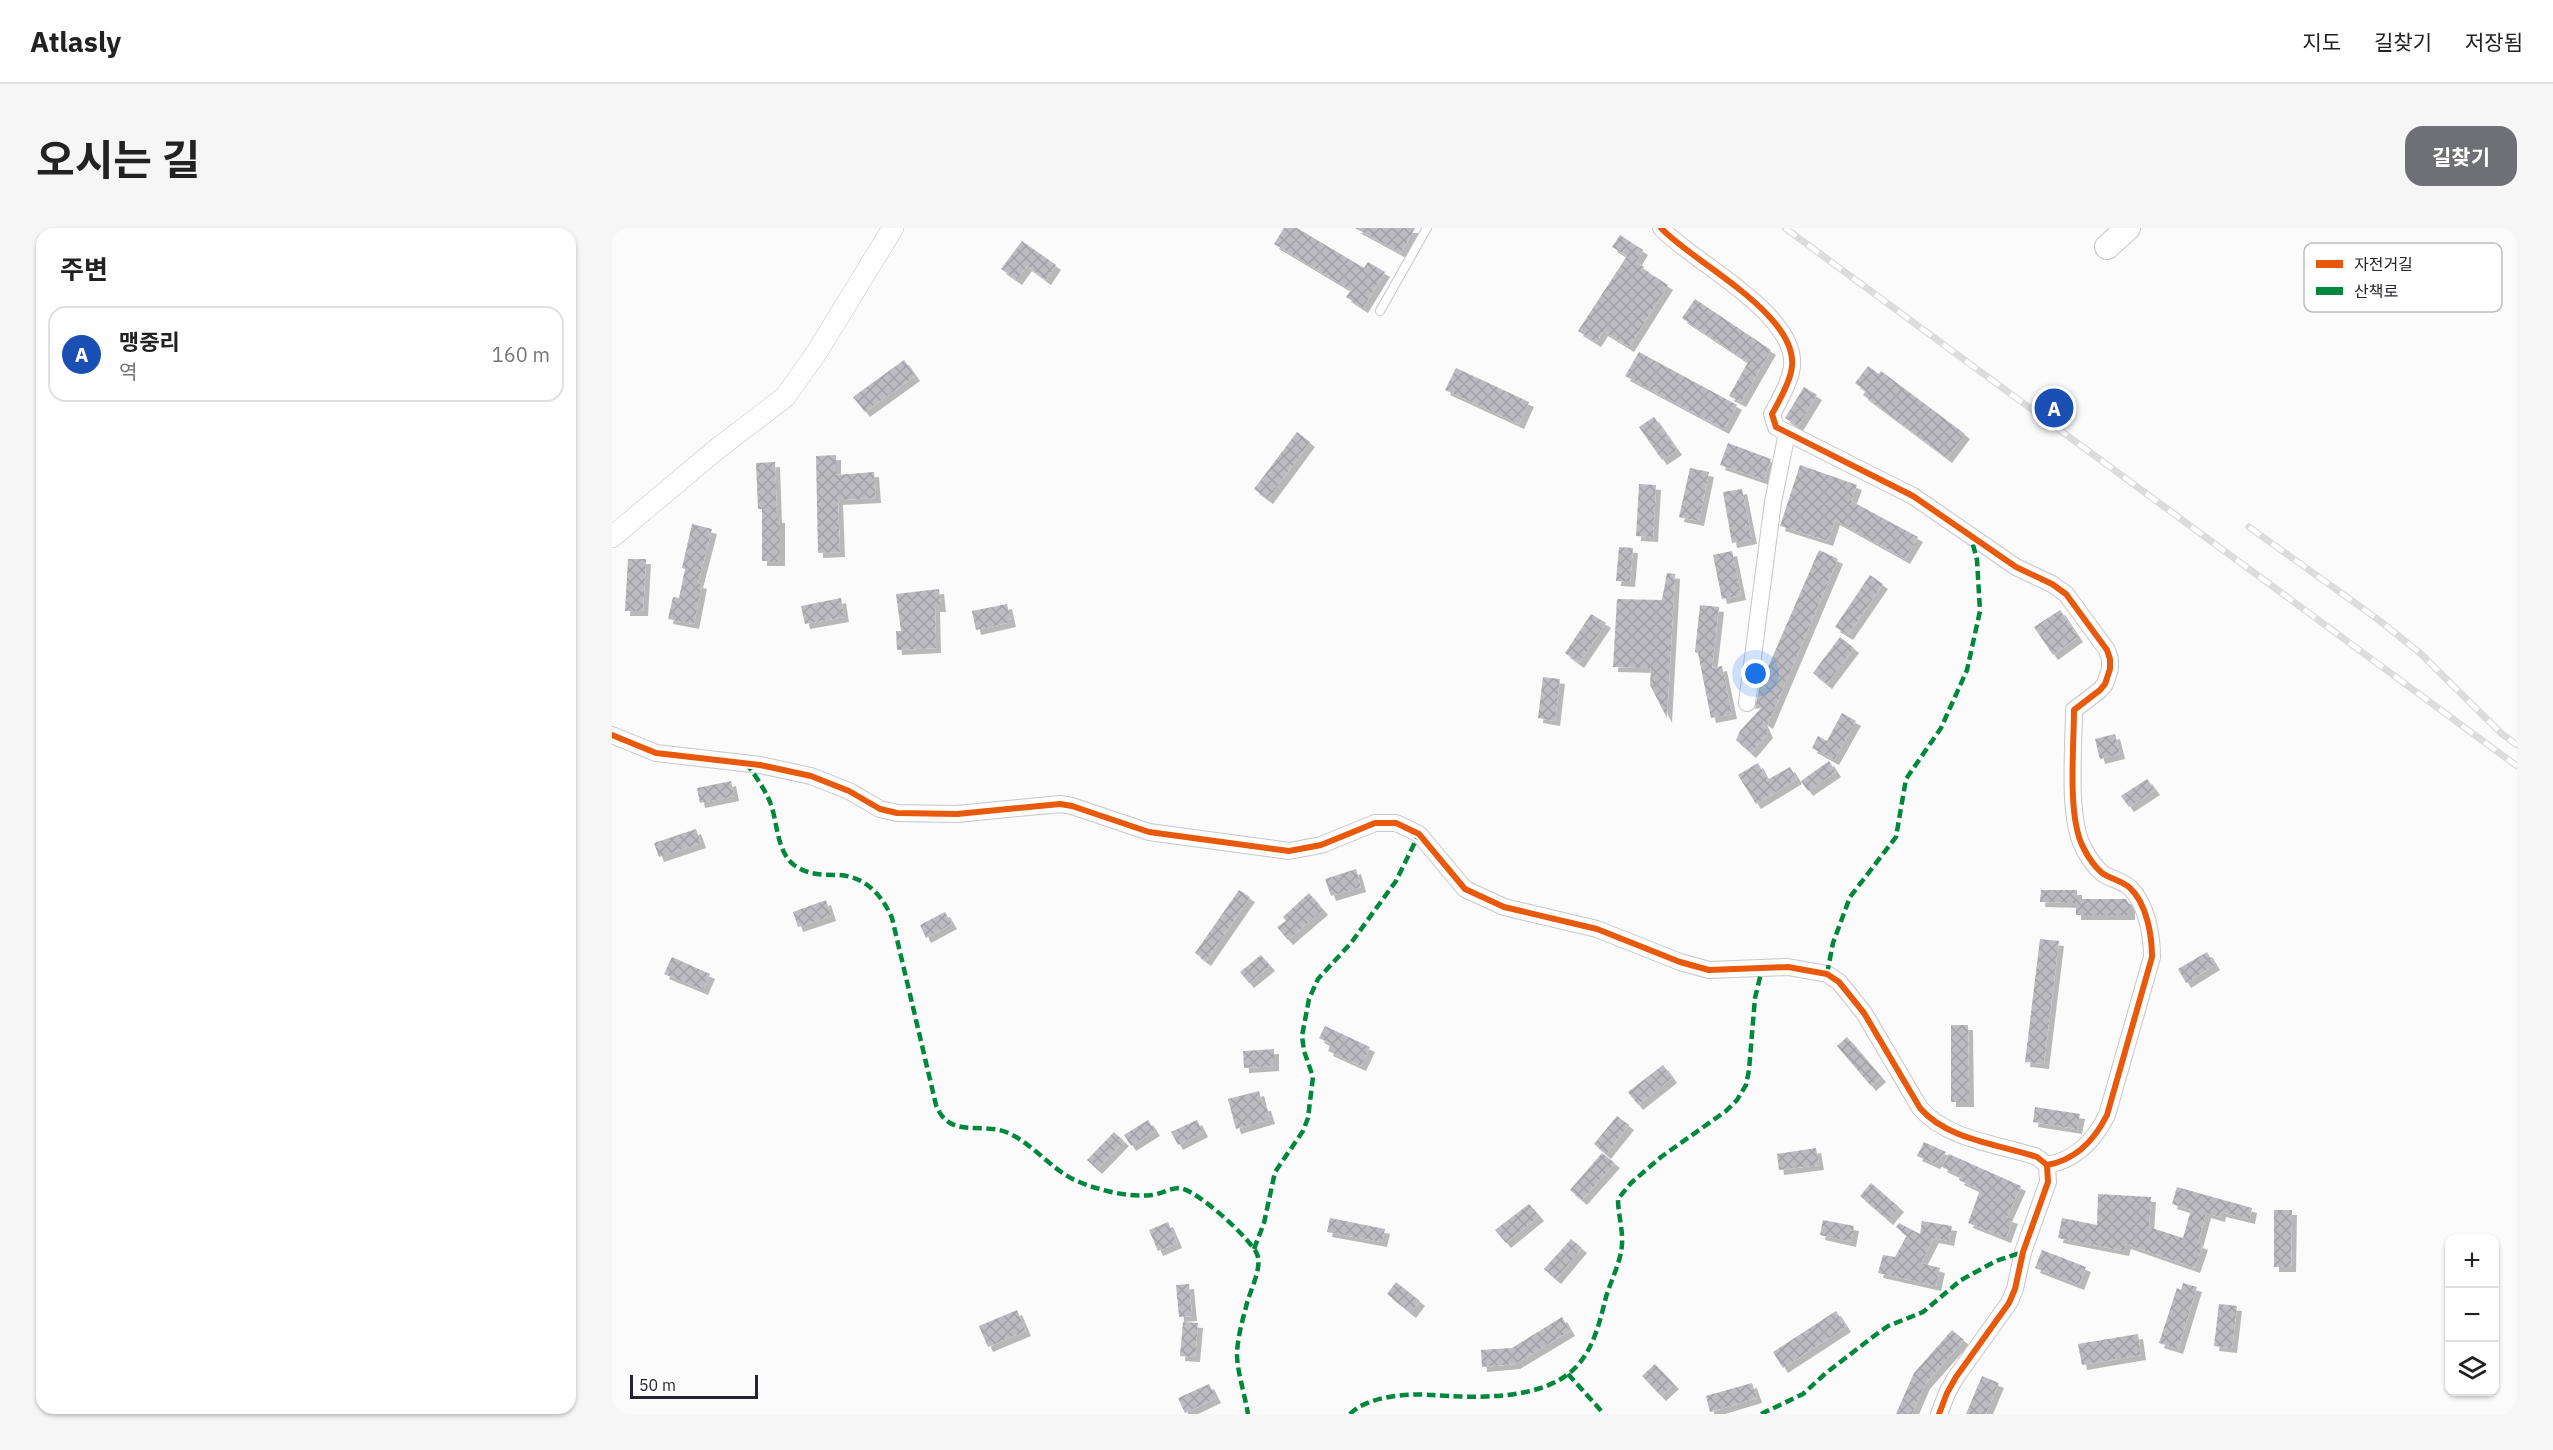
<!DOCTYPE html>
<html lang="ko">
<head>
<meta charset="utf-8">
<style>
	body { margin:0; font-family:"IBM Plex Sans","Noto Sans KR",sans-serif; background:#f6f6f6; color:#222 }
	.controls { position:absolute; right:18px; bottom:18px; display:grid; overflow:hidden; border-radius:12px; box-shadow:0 2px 4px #0004 }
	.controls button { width:54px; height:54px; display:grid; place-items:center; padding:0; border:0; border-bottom:2px solid #e0e0e0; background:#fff; color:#222; font:30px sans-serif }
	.scale { position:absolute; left:18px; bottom:15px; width:128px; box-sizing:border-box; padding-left:6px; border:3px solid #24232f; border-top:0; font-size:16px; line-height:21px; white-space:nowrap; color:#24232f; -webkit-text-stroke:4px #fff; paint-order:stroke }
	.you { position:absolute; left:1144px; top:446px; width:21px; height:21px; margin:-15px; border:4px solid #fff; border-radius:50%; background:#1a73e8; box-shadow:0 0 0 9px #1a73e833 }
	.badge { display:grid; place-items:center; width:39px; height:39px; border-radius:50%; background:#6f6f76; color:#fff; font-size:20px; font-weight:700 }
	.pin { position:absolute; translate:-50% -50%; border:3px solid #fff; box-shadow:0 2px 6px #0006 }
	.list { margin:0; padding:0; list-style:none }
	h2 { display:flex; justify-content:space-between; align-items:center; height:78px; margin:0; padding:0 24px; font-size:26px }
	h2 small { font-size:20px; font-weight:400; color:#767676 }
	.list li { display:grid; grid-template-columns:39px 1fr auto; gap:18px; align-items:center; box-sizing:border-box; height:96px; margin:0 12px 12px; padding:0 12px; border:2px solid #e0e0e0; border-radius:18px }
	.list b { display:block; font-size:22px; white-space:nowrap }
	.list p { margin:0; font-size:20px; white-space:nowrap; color:#767676 }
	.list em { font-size:20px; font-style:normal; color:#767676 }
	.icon { flex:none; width:33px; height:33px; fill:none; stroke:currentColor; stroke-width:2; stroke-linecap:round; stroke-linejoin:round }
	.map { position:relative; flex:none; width:1905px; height:1186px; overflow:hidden; border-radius:18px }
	header { display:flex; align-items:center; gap:36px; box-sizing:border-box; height:84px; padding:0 30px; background:#fff; border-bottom:2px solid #e0e0e0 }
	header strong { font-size:28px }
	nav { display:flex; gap:33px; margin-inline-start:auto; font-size:21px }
	.intro { display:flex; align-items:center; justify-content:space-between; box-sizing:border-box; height:144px; padding:0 36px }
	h1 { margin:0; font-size:42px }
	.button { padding:15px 27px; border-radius:18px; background:#6f6f76; color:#fff; font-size:21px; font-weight:700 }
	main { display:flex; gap:36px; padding:0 36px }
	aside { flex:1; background:#fff; border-radius:18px; box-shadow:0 2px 4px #0004 }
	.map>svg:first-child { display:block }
</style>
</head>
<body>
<header>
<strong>Atlasly</strong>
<nav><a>지도</a><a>길찾기</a><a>저장됨</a></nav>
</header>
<div class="intro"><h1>오시는 길</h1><a class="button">길찾기</a></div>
<main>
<aside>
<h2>주변<small></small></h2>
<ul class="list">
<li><span class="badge" style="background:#1a4fb4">A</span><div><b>맹중리</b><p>역</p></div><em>160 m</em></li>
</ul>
</aside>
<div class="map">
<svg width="1905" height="1186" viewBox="0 0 1905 1186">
	<defs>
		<pattern id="building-cross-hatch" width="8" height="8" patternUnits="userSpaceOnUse" patternTransform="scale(1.5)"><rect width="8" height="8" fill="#bcbbc1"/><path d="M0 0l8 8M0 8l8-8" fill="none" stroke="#a1a0a6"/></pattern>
		<filter id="shadow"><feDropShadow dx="5" dy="5" stdDeviation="0" flood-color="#0004"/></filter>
	</defs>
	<rect width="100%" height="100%" fill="#fbfbfb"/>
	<g fill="url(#building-cross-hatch)" filter="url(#shadow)">
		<polygon points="672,0 685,0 752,40 756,34 773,44 751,80 734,69 739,62 662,16"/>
		<polygon points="743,0 803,0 789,25"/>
		<polygon points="1008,7 1031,22 1024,34 1032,39 1031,41 1056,57 1017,119 991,103 984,114 966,103 1015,28 1000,19"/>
		<polygon points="410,13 444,37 434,52 415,38 405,52 389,41"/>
		<polygon points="1083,71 1159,122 1129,174 1117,168 1136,134 1070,90"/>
		<polygon points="1027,124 1125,177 1112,201 1013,148"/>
		<polygon points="292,132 303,148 253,184 241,169"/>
		<polygon points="1256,138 1267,146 1269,143 1353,206 1335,230 1251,167 1254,163 1243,155"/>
		<polygon points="844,140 917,174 907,196 833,162"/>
		<polygon points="1192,159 1205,167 1186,198 1173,190"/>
		<polygon points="1042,189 1065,222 1050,232 1027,199"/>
		<polygon points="685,204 698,214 656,271 642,261"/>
		<polygon points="1116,215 1159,231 1152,252 1108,237"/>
		<polygon points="224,227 224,247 262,244 264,270 226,272 228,324 206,325 204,228"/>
		<polygon points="163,234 165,290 168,290 168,333 150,333 150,281 146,281 144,235"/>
		<polygon points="1188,237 1245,257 1239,273 1306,309 1293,331 1223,292 1216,313 1168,298"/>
		<polygon points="1078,240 1097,244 1087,293 1067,289"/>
		<polygon points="1027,256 1044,257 1041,309 1024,308"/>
		<polygon points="1130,261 1140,311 1120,315 1111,264"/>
		<polygon points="80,296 100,301 86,355 90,356 82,396 56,391 61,369 67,370 73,341 70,340"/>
		<polygon points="1007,319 1021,320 1018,354 1004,353"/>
		<polygon points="1207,322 1226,331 1156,496 1150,492 1156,505 1139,525 1124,512 1128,503 1149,480 1143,481 1147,460"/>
		<polygon points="1120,323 1129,367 1110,371 1101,327"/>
		<polygon points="16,331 34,331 31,383 13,383"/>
		<polygon points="1055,345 1063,346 1055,490 1038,457 1039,440 1001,439 1005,371 1050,372"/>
		<polygon points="1258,347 1271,356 1236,407 1223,399"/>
		<polygon points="327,361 329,379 323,379 324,420 285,422 284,403 289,403 284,366"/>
		<polygon points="229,370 232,389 193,396 189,378"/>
		<polygon points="395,376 399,394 364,402 360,383"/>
		<polygon points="1088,377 1107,379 1100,440 1110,438 1120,486 1099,490 1086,425 1083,424"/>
		<polygon points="1448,382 1466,409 1441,427 1422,399"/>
		<polygon points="979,386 994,395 967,435 953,425"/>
		<polygon points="1228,409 1242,420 1215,456 1201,445"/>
		<polygon points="931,449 948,451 943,493 926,490"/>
		<polygon points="1230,485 1244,493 1222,532 1200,520 1206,508 1215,513"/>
		<polygon points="1503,506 1508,526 1488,531 1483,511"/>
		<polygon points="1217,533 1224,544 1196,563 1189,553"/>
		<polygon points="1146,535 1155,552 1178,539 1185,551 1144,576 1126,547"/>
		<polygon points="1535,551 1543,562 1517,579 1509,568"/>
		<polygon points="119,553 122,568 88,575 85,560"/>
		<polygon points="84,601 89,615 47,629 42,615"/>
		<polygon points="744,641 749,659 719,668 713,651"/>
		<polygon points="627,662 638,669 594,733 583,725"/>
		<polygon points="1429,662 1465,662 1465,671 1514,671 1518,677 1518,687 1464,687 1464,675 1428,674"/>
		<polygon points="697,665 711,682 676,712 665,699 674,693 671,689"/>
		<polygon points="214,672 219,688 186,699 181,684"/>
		<polygon points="333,684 340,696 314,710 308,697"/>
		<polygon points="1428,711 1447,713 1432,836 1413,834"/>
		<polygon points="1595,724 1603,737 1574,755 1566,741"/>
		<polygon points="649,727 658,738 637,755 628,744"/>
		<polygon points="60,729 98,746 91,762 52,746"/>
		<polygon points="1339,797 1356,797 1357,874 1339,874"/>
		<polygon points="713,798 758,819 749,838 716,823 719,816 707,810"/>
		<polygon points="1235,809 1269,849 1259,858 1225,818"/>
		<polygon points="662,821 662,838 632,840 631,823"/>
		<polygon points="1051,837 1060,850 1026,877 1016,864"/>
		<polygon points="647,863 651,878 654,878 658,891 624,901 616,871"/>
		<polygon points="1423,879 1468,886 1465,901 1421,894"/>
		<polygon points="1005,888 1017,897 994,926 982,916"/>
		<polygon points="536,892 543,903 519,918 512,907"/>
		<polygon points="585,892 591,904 566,917 559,904"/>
		<polygon points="502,904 512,913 485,941 475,932"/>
		<polygon points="1312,914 1334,924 1323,936 1305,928"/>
		<polygon points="1204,920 1207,937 1167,942 1165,926"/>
		<polygon points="990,925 1003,935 970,972 958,962"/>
		<polygon points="1337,926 1409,958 1395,989 1401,991 1394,1010 1356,995 1368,962 1347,952 1349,948 1330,939"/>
		<polygon points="1259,955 1287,979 1276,992 1248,968"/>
		<polygon points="1565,959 1640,980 1638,991 1609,984 1608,989 1594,985 1586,1015 1591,1017 1583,1040 1514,1016 1512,1023 1446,1010 1450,990 1485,997 1486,966 1539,969 1537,999 1571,1010 1579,982 1560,976"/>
		<polygon points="917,976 927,988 894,1015 883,1002"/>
		<polygon points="1662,982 1680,982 1679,1039 1662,1039"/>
		<polygon points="718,990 773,1001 770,1014 715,1004"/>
		<polygon points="1211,992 1242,998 1239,1014 1208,1007"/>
		<polygon points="1310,993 1340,998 1337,1013 1322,1010 1309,1035 1328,1040 1324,1058 1266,1045 1271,1027 1283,1029 1294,1009 1296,1009 1284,999 1287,995 1308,1006"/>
		<polygon points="556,994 565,1015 546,1023 537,1002"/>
		<polygon points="959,1011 970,1020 944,1051 932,1041"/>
		<polygon points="1430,1022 1474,1039 1467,1057 1423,1040"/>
		<polygon points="784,1054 808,1073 799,1085 775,1066"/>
		<polygon points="1571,1055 1585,1059 1566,1121 1547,1115 1565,1060 1569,1062"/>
		<polygon points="577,1056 580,1088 567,1089 564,1057"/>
		<polygon points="1607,1076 1625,1078 1620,1120 1602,1118"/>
		<polygon points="405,1082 414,1103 376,1119 367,1098"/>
		<polygon points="1224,1083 1234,1099 1171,1140 1161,1124"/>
		<polygon points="950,1089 958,1103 903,1136 870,1139 869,1122 900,1120"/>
		<polygon points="571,1094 586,1095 583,1129 568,1128"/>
		<polygon points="1340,1102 1352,1112 1313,1156 1300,1186 1284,1186 1302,1145"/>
		<polygon points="1526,1106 1529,1127 1470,1137 1466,1116"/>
		<polygon points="1043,1136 1062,1156 1049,1168 1030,1148"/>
		<polygon points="1370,1148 1387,1155 1374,1186 1354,1186"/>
		<polygon points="1140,1155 1145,1170 1098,1184 1094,1168"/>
		<polygon points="597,1156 604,1170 573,1185 566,1170"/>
	</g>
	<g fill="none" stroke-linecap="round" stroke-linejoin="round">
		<defs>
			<polyline id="service" points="768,83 815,0"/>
			<g id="minor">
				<path d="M1049 0C1081 35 1193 89 1179 144 1176 158 1167 173 1160 186L1164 199 1301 268 1404 339 1440 356 1454 366 1495 422 1498 431V441L1493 456 1488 462 1462 482C1462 518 1455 588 1471 619 1475 627 1483 639 1490 645 1499 651 1511 653 1518 660 1535 676 1540 708 1540 729L1495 887C1482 913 1464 932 1435 937"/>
				<polyline points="1135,475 1161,274 1175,205"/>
				<path d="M0 507 44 525 148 537 199 548 237 563 268 581 285 585 345 586 448 576 460 578 537 604 677 623 709 617 763 595H784L807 606 853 661 892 679 985 701 1068 734 1097 742 1176 739 1215 746 1227 754 1252 785 1308 880C1335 912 1387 916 1425 929L1435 937 1436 954 1411 1024 1403 1061 1397 1075 1344 1149 1335 1165 1327 1186"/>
			</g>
			<polyline id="tertiary" points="0,309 105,221 173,169 205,124 281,0"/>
			<polyline id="secondary" points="1495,19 1516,0"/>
		</defs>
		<use href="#service" stroke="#c6c6cc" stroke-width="10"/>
		<use href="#minor" stroke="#c6c6cc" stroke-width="18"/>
		<use href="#tertiary" stroke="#c6c6cc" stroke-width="22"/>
		<use href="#secondary" stroke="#c6c6cc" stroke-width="26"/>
		<use href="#service" stroke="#fefefe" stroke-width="8"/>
		<use href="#minor" stroke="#fefefe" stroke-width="16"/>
		<use href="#tertiary" stroke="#fefefe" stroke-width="21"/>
		<use href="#secondary" stroke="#fefefe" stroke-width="24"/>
		<defs>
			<g id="rail">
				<polyline points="1173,0 1905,538"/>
				<polyline points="1637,299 1764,390 1808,425 1890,506 1905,517"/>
			</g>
		</defs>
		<use href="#rail" stroke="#dcdcdc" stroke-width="7"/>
		<use href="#rail" stroke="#fff" stroke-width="4.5" stroke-dasharray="14" stroke-linecap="butt"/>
		<g stroke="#00873e" stroke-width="4.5" stroke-dasharray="9 4.5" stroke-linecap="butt">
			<path d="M134 535C143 547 152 560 158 574 166 594 164 623 182 637 196 647 210 647 226 647 253 648 270 667 280 690L324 877C337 911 367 894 394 904 421 915 439 942 465 953 486 962 517 970 540 967 549 966 558 960 567 960 583 960 639 1011 645 1026 651 1040 637 1064 634 1079 630 1094 625 1112 625 1128 626 1147 633 1167 636 1186"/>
			<polyline points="1215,746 1221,715 1238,669 1284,609 1294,551 1329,500 1355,442 1368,383 1365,332 1359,309"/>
			<polyline points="642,1021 652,995 663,944 691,903 696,890 701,849 692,823 690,808 697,771 706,751 739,715 784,653 807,606"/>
			<polyline points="956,1146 992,1186"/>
			<path d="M738 1186C755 1168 797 1165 820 1167 863 1170 932 1173 964 1139 982 1120 988 1093 994 1069 999 1052 1009 1034 1010 1016 1011 1001 1006 986 1006 971L1019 955 1049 929 1114 883 1125 872 1134 857 1137 842 1143 770 1150 741"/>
			<polyline points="1149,1186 1191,1166 1214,1145 1262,1108 1276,1098 1311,1084 1349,1052 1384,1033 1411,1024"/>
		</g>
		<defs>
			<g id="cycleway">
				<path d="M1049 0C1081 35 1193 89 1179 144 1176 158 1167 173 1160 186L1164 199 1301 268 1404 339 1440 356 1454 366 1495 422 1498 431V441L1493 456 1488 462 1462 482C1462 518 1455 588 1471 619 1475 627 1483 639 1490 645 1499 651 1511 653 1518 660 1535 676 1540 708 1540 729L1495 887C1482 913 1464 932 1435 937"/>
				<path d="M0 507 44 525 148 537 199 548 237 563 268 581 285 585 345 586 448 576 460 578 537 604 677 623 709 617 763 595H784L807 606 853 661 892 679 985 701 1068 734 1097 742 1176 739 1215 746 1227 754 1252 785 1308 880C1335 912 1387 916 1425 929L1435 937 1436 954 1411 1024 1403 1061 1397 1075 1344 1149 1335 1165 1327 1186"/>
			</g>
		</defs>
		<use href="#cycleway" stroke="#fff" stroke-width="10"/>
		<use href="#cycleway" stroke="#e8590c" stroke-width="6"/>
	</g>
	<rect x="1692" y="15" width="198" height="69" rx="9" fill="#fff" stroke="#bdbdc1" stroke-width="1.5"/>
	<rect x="1704" y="32" width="27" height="8" fill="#e8590c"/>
	<rect x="1704" y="59" width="27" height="8" fill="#00873e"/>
	<g font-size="16" fill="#24232f">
		<text x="1742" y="42">자전거길</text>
		<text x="1742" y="69">산책로</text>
	</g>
</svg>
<div class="controls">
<button>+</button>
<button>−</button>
<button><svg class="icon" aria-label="layers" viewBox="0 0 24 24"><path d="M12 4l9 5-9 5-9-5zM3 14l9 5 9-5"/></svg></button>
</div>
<div class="scale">50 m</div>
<div class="you"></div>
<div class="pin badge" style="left:1442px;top:180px;background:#1a4fb4">A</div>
</div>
</main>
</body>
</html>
